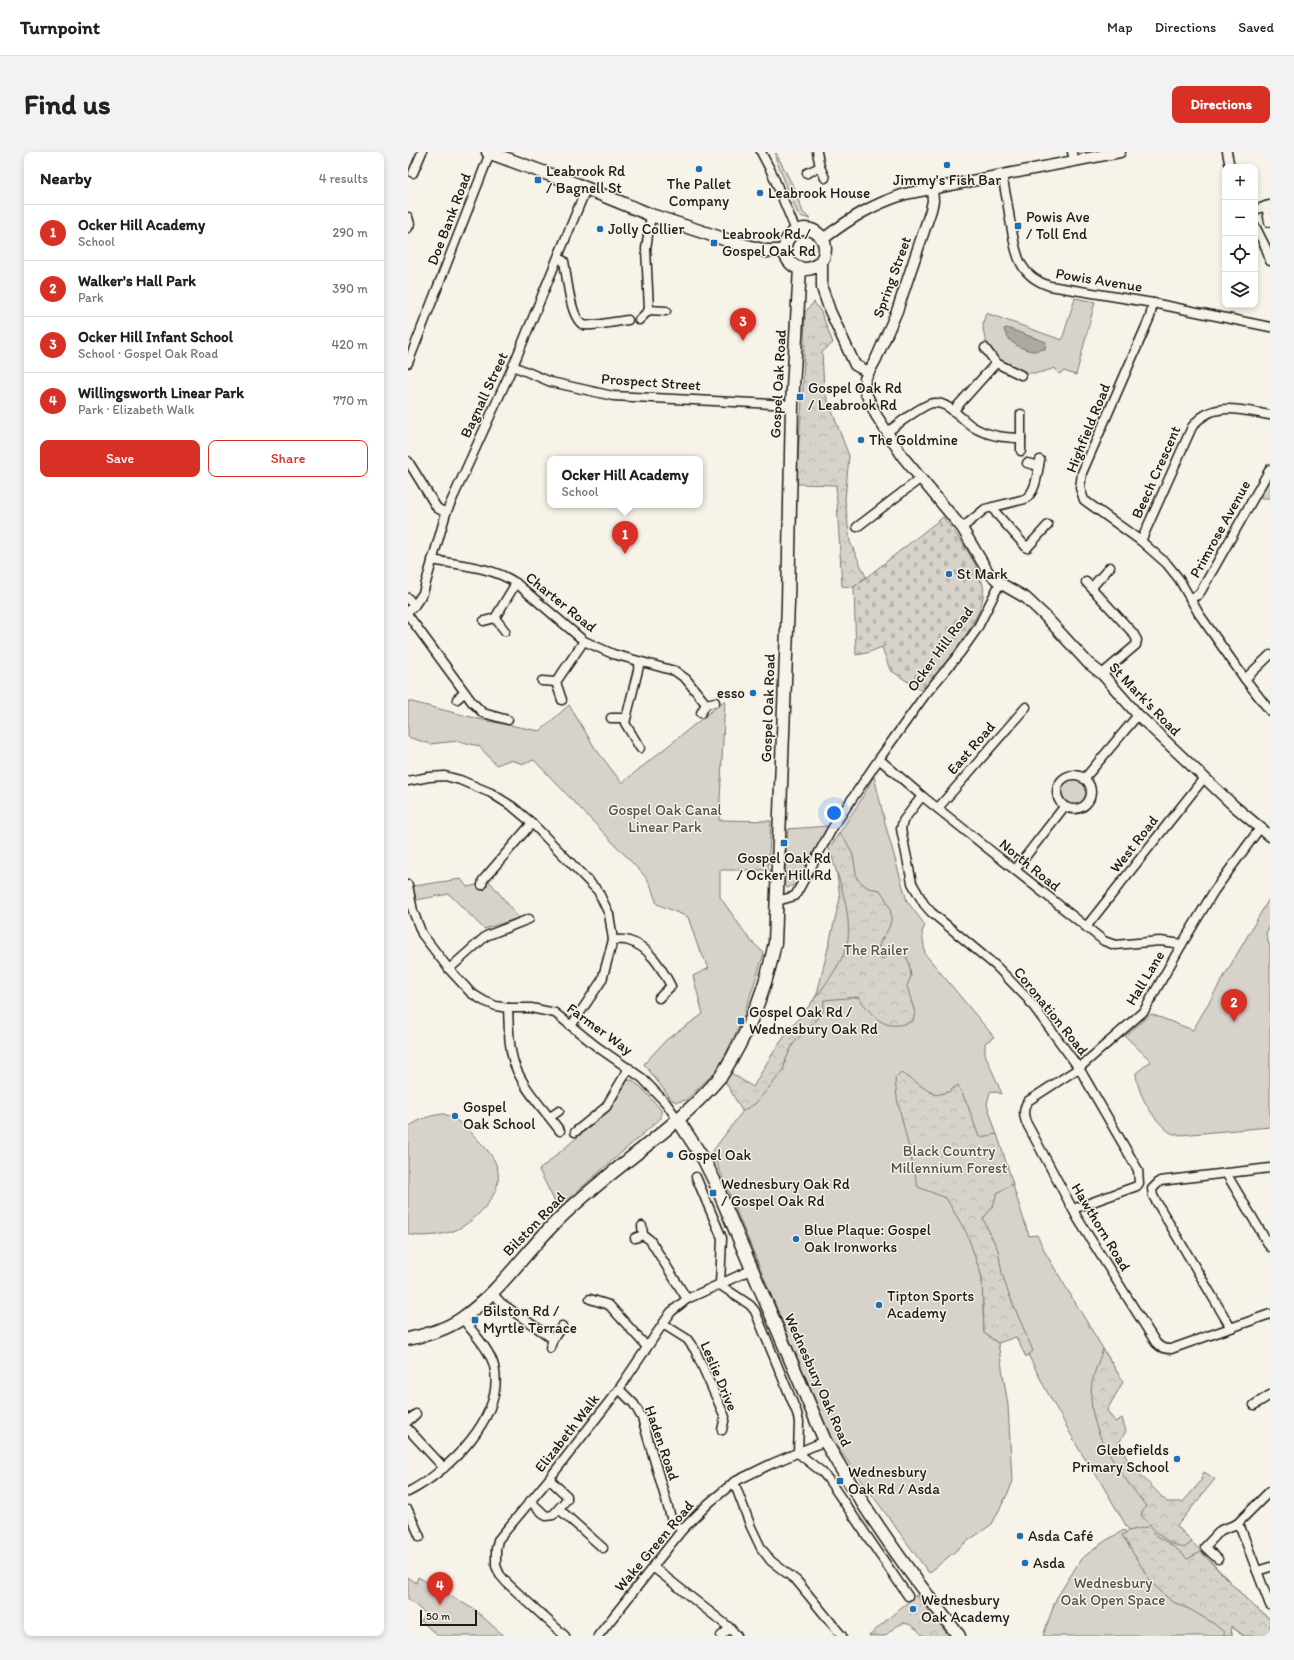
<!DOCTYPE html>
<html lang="en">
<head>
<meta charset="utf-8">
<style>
	body { margin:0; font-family:Itim,sans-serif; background:#f2f2f2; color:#202124 }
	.controls { position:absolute; right:12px; top:12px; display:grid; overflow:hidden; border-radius:8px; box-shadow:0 2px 6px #0003 }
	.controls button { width:36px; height:36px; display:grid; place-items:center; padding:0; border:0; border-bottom:1px solid #e0e0e0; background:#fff; color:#202124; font:20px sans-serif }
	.scale { position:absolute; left:12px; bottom:10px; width:57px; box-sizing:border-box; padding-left:4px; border:2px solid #1c1c1c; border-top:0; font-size:11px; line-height:14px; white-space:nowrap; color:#1c1c1c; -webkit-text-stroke:3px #f7f3e8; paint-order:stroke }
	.you { position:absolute; left:426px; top:661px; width:14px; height:14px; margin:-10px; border:3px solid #fff; border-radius:50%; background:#1a73e8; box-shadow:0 0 0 6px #1a73e833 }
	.badge { display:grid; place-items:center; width:26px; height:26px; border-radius:50%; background:#d93025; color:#fff; font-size:13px; font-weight:700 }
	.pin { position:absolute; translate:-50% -33px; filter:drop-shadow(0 1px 2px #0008) }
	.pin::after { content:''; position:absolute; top:21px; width:14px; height:12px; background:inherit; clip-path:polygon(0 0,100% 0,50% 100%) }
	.popup { position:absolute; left:139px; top:304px; width:156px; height:52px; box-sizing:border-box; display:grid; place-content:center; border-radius:8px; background:#fff; filter:drop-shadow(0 1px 3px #0005); font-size:13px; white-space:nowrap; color:#757577 }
	.popup b { font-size:15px; color:#202124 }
	.popup::after { content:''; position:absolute; left:50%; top:100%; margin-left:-8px; border:8px solid transparent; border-top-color:#fff }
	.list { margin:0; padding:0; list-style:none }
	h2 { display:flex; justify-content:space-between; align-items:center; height:52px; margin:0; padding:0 16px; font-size:17px }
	h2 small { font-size:13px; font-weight:400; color:#757577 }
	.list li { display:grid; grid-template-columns:26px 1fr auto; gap:12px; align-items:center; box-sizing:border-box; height:56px; padding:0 16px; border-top:1px solid #e0e0e0 }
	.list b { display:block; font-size:15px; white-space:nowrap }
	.list p { margin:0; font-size:13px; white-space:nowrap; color:#757577 }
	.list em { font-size:13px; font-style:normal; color:#757577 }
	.actions { display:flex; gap:8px; padding:12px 16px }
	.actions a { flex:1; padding:9px 0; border:1px solid #d93025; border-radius:8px; text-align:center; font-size:14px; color:#d93025 }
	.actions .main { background:#d93025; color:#fff }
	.icon { flex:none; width:22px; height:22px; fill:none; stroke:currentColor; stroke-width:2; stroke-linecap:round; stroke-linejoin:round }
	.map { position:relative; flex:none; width:862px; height:1484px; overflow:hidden; border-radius:8px }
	header { display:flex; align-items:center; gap:24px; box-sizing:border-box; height:56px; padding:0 20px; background:#fff; border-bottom:1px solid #e0e0e0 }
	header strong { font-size:19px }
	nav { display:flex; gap:22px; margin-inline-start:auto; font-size:14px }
	.intro { display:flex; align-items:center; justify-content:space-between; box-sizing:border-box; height:96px; padding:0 24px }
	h1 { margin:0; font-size:28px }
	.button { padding:10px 18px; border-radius:8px; background:#d93025; color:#fff; font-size:14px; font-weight:700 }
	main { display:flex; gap:24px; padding:0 24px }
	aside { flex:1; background:#fff; border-radius:8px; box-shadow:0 2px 6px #0003 }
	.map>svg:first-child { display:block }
</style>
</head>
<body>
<header>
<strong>Turnpoint</strong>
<nav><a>Map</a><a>Directions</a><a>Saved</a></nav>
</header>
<div class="intro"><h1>Find us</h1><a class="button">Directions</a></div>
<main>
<aside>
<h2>Nearby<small>4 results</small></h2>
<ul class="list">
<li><span class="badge">1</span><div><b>Ocker Hill Academy</b><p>School</p></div><em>290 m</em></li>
<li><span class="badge">2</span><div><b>Walker's Hall Park</b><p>Park</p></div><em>390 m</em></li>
<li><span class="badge">3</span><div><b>Ocker Hill Infant School</b><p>School · Gospel Oak Road</p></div><em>420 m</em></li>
<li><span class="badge">4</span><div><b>Willingsworth Linear Park</b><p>Park · Elizabeth Walk</p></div><em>770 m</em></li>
</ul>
<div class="actions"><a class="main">Save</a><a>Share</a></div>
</aside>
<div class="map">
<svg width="862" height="1484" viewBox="0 0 862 1484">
	<defs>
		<pattern id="forest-crowns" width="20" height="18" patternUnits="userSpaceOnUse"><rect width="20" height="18" fill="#d7d3cb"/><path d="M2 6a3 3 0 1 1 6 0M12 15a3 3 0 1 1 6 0" fill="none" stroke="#b8b5ae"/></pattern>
		<pattern id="cemetery-stones" width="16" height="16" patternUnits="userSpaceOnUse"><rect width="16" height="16" fill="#d7d3cb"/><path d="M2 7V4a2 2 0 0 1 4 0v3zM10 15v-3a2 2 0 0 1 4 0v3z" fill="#b8b5ae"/></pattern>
	</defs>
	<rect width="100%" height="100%" fill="#f7f3e8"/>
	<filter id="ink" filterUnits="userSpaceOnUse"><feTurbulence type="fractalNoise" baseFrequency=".025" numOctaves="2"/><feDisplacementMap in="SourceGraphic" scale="8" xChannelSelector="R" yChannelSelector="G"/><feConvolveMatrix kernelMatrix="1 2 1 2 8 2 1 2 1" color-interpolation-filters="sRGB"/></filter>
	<g filter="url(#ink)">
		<g fill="#d7d3cb" stroke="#7a7874">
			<polygon points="368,1 385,34 395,60 402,67 392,64 389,60 367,5"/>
			<path d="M667 146 687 150 668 223 656 219 651 222 647 216C641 218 633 221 626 221 601 221 575 200 575 173 575 169 577 165 578 161L654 188Z"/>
			<polygon points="862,324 862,346 849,346"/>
			<polygon points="317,548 311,668 363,669 360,718 312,718 312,745 342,788 356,801 336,863 312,915 278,948 269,950 264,948 236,912 258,888 295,862 285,824 301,816 289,792 280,765 249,752 242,732 236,723 126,608 116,612 102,608 88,613 71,594 50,589 22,592 0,585 0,549 75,568 132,579 161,553 187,596 214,631"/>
			<polygon points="466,624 478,675 499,749 517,773 514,780 517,802 586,885 577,891 577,902 594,942 585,939 582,940 579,952 621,1084 629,1083 638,1102 715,1230 693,1247 702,1288 769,1374 843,1452 862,1467 862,1484 835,1484 823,1474 824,1484 635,1484 648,1447 673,1407 697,1389 716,1378 737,1406 692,1329 672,1299 636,1234 561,1086 574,1125 576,1181 590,1191 600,1253 604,1328 602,1337 584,1372 557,1391 521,1421 422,1285 304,1000 358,928 409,842 432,746 426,700 426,689 451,651"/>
			<circle cx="666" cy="640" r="13"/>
			<polygon points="421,674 388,732 379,736 376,732 380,677"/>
			<polygon points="53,727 59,735 82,730 111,766 76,777 41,742 8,748 5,734"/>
			<path d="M862 745V773L858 782 862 795V975L772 983C768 982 763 982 760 979 744 966 729 941 728 921L743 909 717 884 743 862 785 878Z"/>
			<polygon points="224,928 236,938 253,958 253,966 150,1056 131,1018 201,958 215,929"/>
			<path d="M36 962C50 967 60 977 70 988 77 995 86 1005 89 1015 97 1040 69 1068 48 1078 37 1083 12 1086 0 1082V975C12 967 22 963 36 962Z"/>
			<polygon points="0,1425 8,1431 10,1425 67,1458 96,1484 30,1484 13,1469 18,1462 0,1447"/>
		</g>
		<g fill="url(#forest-crowns)" stroke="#7a7874">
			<polygon points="406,150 413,160 425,191 414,200 416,238 441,304 437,348 442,390 458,425 446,435 434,434 428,333 388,332 395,234 397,160"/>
			<path d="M431 682 437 687 445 703 449 727 460 736 472 738C478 747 484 756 483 767 482 784 463 791 474 807L487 799 496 798 501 811 503 824 499 834 507 861 505 869C476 881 467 866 450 845L416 848 415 860 385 892 378 907 375 919 347 952 334 959 317 929 323 921 345 935C354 919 363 903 374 888 391 864 437 816 440 787 443 757 430 725 421 696Z"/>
			<path d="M493 921C506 927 515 937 528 943L540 940 550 933 560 954 571 985 589 982 605 1032 589 1041 585 1054 575 1067 590 1098 594 1121 600 1140 625 1199 618 1205 608 1185 590 1191 576 1181 574 1125 559 1082 538 1046 510 1035 489 946 487 927Z"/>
			<path d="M695 1197 715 1230 699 1258 707 1270 714 1266 718 1279 711 1291 721 1311 759 1350H775L793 1329V1326L796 1320 807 1327 769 1374 784 1390 776 1396C757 1391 746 1378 733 1363L738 1354C713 1321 682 1285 683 1241 683 1227 690 1211 695 1197Z"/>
			<path d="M739 1375C751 1388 769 1394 779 1407L793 1400 843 1452 862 1467V1484H836L823 1474 824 1484H816V1480L805 1471 783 1458 763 1449 743 1430 714 1383 720 1379Z"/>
			<path d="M508 1443 541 1484H515C499 1466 493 1469 477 1484H461L475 1471Z"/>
		</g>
		<path fill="url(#cemetery-stones)" stroke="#7a7874" d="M535 365C550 385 569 408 575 433 581 464 533 516 514 539L482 518 474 495 459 501 448 503 446 435Z"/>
		<path fill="#aca9a2" stroke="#72716c" d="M599 176 638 190 637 197C633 197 628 199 624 199 612 197 598 189 596 177Z"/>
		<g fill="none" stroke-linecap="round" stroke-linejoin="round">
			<defs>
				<g id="minor">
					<polyline points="353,0 364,21 388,79"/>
					<polyline points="409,0 412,15 417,26"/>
					<polyline points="664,0 666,8"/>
					<polyline points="819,0 822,15"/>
					<polyline points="5,21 14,0"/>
					<polyline points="399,21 412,15"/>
					<path d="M594 23C597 38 600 53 602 68 608 99 608 123 642 134L745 151 862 175"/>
					<polyline points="858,54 861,70"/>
					<polyline points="847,58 861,53"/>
					<polyline points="243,63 238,97 241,158 258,159"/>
					<polyline points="0,65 2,72 0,76"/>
					<polyline points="847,74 858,96 862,109"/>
					<path d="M150 106 156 109C159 124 162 168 176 173 182 175 211 169 220 168"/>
					<polyline points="745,151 742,165 674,321 672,336 676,348 733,389 759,412 771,427 791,462 837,527 862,559"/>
					<polyline points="231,168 241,158"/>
					<polyline points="577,196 588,211 613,223"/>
					<polyline points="0,211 82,1"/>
					<polyline points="105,214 143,230 205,244 384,253"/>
					<polyline points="545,259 588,211"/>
					<polyline points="613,262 613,299"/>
					<path d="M479 280C488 274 516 251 526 251 541 250 554 268 565 275 580 284 596 286 613 286"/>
					<polyline points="0,309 29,356 38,361"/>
					<polyline points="619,311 631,314"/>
					<polyline points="585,355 588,361 619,396 640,373"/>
					<polyline points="449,375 513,326"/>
					<path d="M554 376 577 357 617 347C629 339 629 321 632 308"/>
					<path d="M733 389 784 275C804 248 833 258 862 263"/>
					<path d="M24 408C52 413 85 415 108 431L176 489 205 502 267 519 278 527 298 552"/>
					<polyline points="678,430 725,481 729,488 728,493 694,522"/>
					<polyline points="684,435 702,415"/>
					<polyline points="0,446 6,454"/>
					<polyline points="782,446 790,443 793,439 862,317"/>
					<polyline points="0,459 6,454 15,441 38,361 105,214 178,37"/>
					<polyline points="0,463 64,550 75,561 100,568"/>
					<polyline points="76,469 87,466"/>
					<polyline points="97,479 87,466 108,431"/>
					<polyline points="837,527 862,503"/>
					<polyline points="134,529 148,530 176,489"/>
					<polyline points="148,530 154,548"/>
					<polyline points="49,547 56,541"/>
					<polyline points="293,561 298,552 307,550"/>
					<polyline points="203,566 217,566"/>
					<polyline points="232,596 217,571 232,510"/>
					<polyline points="471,607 514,644 696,789 707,793 752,789 774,792"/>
					<circle cx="666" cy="640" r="17"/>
					<polyline points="676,627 730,563"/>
					<polyline points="0,629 21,625 37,624 52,628 83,641 105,655 124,671 190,739 201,762 205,788 194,828 163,874"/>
					<polyline points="514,644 495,669 493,677 504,731 516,752 523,760 588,814 620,847 671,916 730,1018 731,1031 729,1034 665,1057"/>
					<polyline points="530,656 618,555"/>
					<path d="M852 676 806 739 774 792 736 859 671 916 620 949C615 956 615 962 618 970L670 1067 748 1191C753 1196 756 1197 763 1197L862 1162"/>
					<polyline points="607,718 656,655"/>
					<polyline points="0,733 5,759 14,782 41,817 63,841 76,849 88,854 100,856 123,856 147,861 188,894 234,926 258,951 270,968"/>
					<polyline points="74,733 75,728 124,671"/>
					<polyline points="369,749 387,744 425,675 471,607 517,543 552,501 569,477 592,431"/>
					<polyline points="678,775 796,626"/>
					<path d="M205 788C210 788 216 787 221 789 241 794 254 817 263 834L251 846"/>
					<polyline points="41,817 78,784 121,767"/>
					<path d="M100 856C101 874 100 893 106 911 115 937 136 957 152 979"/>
					<polyline points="142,965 151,959"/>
					<polyline points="167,980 198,955 221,916"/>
					<polyline points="818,1021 862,1095"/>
					<polyline points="288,1025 314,1086 312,1133 342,1153 347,1159 389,1261 391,1270 390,1301 414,1320 420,1327 500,1444"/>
					<polyline points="235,1083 242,1088 279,1147"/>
					<polyline points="227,1086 235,1083 234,1074"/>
					<polyline points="84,1141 93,1151 145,1187"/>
					<polyline points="182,1147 201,1153 239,1195"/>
					<polyline points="255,1172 279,1187 287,1198 317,1265 314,1278"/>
					<polyline points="823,1176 745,1044 744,1037 752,1029 862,1016"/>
					<polyline points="142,1196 145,1187 154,1174"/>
					<polyline points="211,1237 226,1252 234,1266 264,1369 274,1378"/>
					<polyline points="846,1253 862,1243"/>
					<polyline points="0,1269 8,1262"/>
					<polyline points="0,1277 36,1316"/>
					<polyline points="326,1330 343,1375 353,1396 363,1409 389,1429 434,1484"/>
					<path d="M0 1340C40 1320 98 1264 86 1214 82 1198 64 1179 54 1166"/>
					<polyline points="122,1349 138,1364 145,1363 159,1347 159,1344 141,1327"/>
					<polyline points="151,1357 195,1396"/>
					<polyline points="0,1358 12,1385"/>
					<polyline points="829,1372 862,1339"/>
					<polyline points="810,1407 797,1395 813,1378 829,1372 833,1377 862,1453"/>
					<polyline points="245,1415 322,1476 329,1484"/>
					<polyline points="849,1419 862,1415"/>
					<polyline points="157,1484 99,1431 92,1423 88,1414 88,1397 90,1388 141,1327 211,1237 263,1160 279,1147 343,1118"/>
					<polyline points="190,1484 274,1378 301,1351 326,1330 363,1312 417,1289"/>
					<polyline points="313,1484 322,1476"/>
				</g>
				<g id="tertiary">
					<polyline points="524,37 525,49 523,58 489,159 468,207 457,227 456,237 468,263 495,305 554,376 580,420 592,431 618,446 636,463 680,511 694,522 730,563 825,653 862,684"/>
					<path d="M415 87C443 66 463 53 497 42L712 0"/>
					<polyline points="414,109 414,136 422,159 447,213 460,220"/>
				</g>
				<g id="primary">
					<polyline points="80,0 170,33 243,63 328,91 358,99 377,99"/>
					<circle cx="397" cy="97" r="20"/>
					<path d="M270 968 296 1008 306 1028 417 1289C456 1357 502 1423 551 1484"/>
					<path d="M0 1187C19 1183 37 1178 53 1167 92 1140 117 1100 150 1068 201 1017 266 980 313 924 317 919 320 912 324 906 344 871 359 831 367 791L380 451 384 253 392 116"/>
				</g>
			</defs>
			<use href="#minor" stroke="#1c1c1c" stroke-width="11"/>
			<use href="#tertiary" stroke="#1c1c1c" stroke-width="13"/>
			<use href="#primary" stroke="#1c1c1c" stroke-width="15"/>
			<use href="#minor" stroke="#f7f3e8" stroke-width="8"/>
			<use href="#tertiary" stroke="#f7f3e8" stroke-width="10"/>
			<use href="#primary" stroke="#f7f3e8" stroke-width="12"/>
		</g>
	</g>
	<g fill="#1f6fb2" stroke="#f7f3e8" stroke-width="1.5">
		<circle cx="539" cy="13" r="4"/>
		<circle cx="291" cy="17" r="4"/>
		<rect x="126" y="24" width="8" height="8" rx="2"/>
		<circle cx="352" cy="41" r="4"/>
		<rect x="606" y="70" width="8" height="8" rx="2"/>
		<circle cx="192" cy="77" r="4"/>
		<rect x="302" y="87" width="8" height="8" rx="2"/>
		<rect x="388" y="241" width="8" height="8" rx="2"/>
		<circle cx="453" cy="288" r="4"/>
		<circle cx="541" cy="422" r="4"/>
		<circle cx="345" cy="541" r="4"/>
		<rect x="372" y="687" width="8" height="8" rx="2"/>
		<rect x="329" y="865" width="8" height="8" rx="2"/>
		<circle cx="47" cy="964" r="4"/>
		<circle cx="262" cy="1003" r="4"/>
		<rect x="301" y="1037" width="8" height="8" rx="2"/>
		<circle cx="388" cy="1087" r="4"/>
		<circle cx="471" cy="1153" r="4"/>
		<rect x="63" y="1164" width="8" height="8" rx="2"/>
		<circle cx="769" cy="1307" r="4"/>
		<rect x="428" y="1325" width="8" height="8" rx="2"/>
		<circle cx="612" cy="1384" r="4"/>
		<circle cx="617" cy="1411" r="4"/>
		<circle cx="505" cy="1457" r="4"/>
	</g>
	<g text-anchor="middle" stroke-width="3" stroke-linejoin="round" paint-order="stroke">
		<g font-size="15" fill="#1c1c1c" stroke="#f7f3e8" text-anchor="start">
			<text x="138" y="24">Leabrook Rd<tspan x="138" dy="17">/ Bagnell St</tspan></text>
			<text x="539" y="33" text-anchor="middle">Jimmy's Fish Bar</text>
			<text x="291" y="37" text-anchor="middle">The Pallet<tspan x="291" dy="17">Company</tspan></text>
			<text x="360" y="46">Leabrook House</text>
			<text x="618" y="70">Powis Ave<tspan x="618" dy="17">/ Toll End</tspan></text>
			<text x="200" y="82">Jolly Collier</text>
			<text x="314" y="87">Leabrook Rd /<tspan x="314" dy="17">Gospel Oak Rd</tspan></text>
			<text x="400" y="241">Gospel Oak Rd<tspan x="400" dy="17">/ Leabrook Rd</tspan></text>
			<text x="461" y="293">The Goldmine</text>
			<text x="549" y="427">St Mark</text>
			<text x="337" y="546" text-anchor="end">esso</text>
			<text x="376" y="711" text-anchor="middle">Gospel Oak Rd<tspan x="376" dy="17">/ Ocker Hill Rd</tspan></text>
			<text x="341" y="865">Gospel Oak Rd /<tspan x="341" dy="17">Wednesbury Oak Rd</tspan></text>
			<text x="55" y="960">Gospel<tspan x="55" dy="17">Oak School</tspan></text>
			<text x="270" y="1008">Gospel Oak</text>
			<text x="313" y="1037">Wednesbury Oak Rd<tspan x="313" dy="17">/ Gospel Oak Rd</tspan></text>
			<text x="396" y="1083">Blue Plaque: Gospel<tspan x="396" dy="17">Oak Ironworks</tspan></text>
			<text x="479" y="1149">Tipton Sports<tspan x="479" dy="17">Academy</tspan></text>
			<text x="75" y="1164">Bilston Rd /<tspan x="75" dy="17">Myrtle Terrace</tspan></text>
			<text x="761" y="1303" text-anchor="end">Glebefields<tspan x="761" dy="17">Primary School</tspan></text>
			<text x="440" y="1325">Wednesbury<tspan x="440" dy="17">Oak Rd / Asda</tspan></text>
			<text x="620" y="1389">Asda Café</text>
			<text x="625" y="1416">Asda</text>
			<text x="513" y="1453">Wednesbury<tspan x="513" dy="17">Oak Academy</tspan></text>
		</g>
		<g font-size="15" fill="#1c1c1c" stroke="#f7f3e8">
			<text transform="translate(41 67) rotate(-69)" y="5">Doe Bank Road</text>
			<text transform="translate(484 125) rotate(-70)" y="5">Spring Street</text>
			<text transform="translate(691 128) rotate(9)" y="5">Powis Avenue</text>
			<text transform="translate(243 230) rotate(4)" y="5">Prospect Street</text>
			<text transform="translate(370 232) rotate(-87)" y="5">Gospel Oak Road</text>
			<text transform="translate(76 243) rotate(-65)" y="5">Bagnall Street</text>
			<text transform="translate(680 276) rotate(-68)" y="5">Highfield Road</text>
			<text transform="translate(748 320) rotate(-66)" y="5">Beech Crescent</text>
			<text transform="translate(812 377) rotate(-61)" y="5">Primrose Avenue</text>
			<text transform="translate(153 450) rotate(39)" y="5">Charter Road</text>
			<text transform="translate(532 497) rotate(-54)" y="5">Ocker Hill Road</text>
			<text transform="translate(737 547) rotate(46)" y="5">St Mark's Road</text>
			<text transform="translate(360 556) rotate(-88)" y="5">Gospel Oak Road</text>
			<text transform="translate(563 596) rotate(-49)" y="5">East Road</text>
			<text transform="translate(726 692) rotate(-52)" y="5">West Road</text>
			<text transform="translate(622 713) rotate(39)" y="5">North Road</text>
			<text transform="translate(737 826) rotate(-59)" y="5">Hall Lane</text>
			<text transform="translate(643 859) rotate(51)" y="5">Coronation Road</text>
			<text transform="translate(192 877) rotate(36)" y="5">Farmer Way</text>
			<text transform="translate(126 1072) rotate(-46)" y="5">Bilston Road</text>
			<text transform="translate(693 1075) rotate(59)" y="5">Hawthorn Road</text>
			<text transform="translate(311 1224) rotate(67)" y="5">Leslie Drive</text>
			<text transform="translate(410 1228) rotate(66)" y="5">Wednesbury Oak Road</text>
			<text transform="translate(159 1281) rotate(-52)" y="5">Elizabeth Walk</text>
			<text transform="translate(254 1291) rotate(71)" y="5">Haden Road</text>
			<text transform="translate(246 1394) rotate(-50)" y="5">Wake Green Road</text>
		</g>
		<g font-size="15" fill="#545351" stroke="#f7f3e8">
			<text x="257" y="663">Gospel Oak Canal<tspan x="257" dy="17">Linear Park</tspan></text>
			<text x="468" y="803">The Railer</text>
			<text x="541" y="1004">Black Country<tspan x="541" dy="17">Millennium Forest</tspan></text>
			<text x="705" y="1436">Wednesbury<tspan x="705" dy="17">Oak Open Space</tspan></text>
		</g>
	</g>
</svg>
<div class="controls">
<button>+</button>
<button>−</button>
<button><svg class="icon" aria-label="locate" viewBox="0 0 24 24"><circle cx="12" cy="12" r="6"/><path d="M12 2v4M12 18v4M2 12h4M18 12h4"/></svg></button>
<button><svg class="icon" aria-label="layers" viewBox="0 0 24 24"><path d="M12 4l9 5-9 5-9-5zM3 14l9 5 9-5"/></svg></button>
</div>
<div class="scale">50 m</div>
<div class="you"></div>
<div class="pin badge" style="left:217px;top:402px">1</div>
<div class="popup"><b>Ocker Hill Academy</b>School</div>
<div class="pin badge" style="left:826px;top:870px">2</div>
<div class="pin badge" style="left:335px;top:189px">3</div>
<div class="pin badge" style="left:32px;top:1453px">4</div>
</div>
</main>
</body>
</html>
